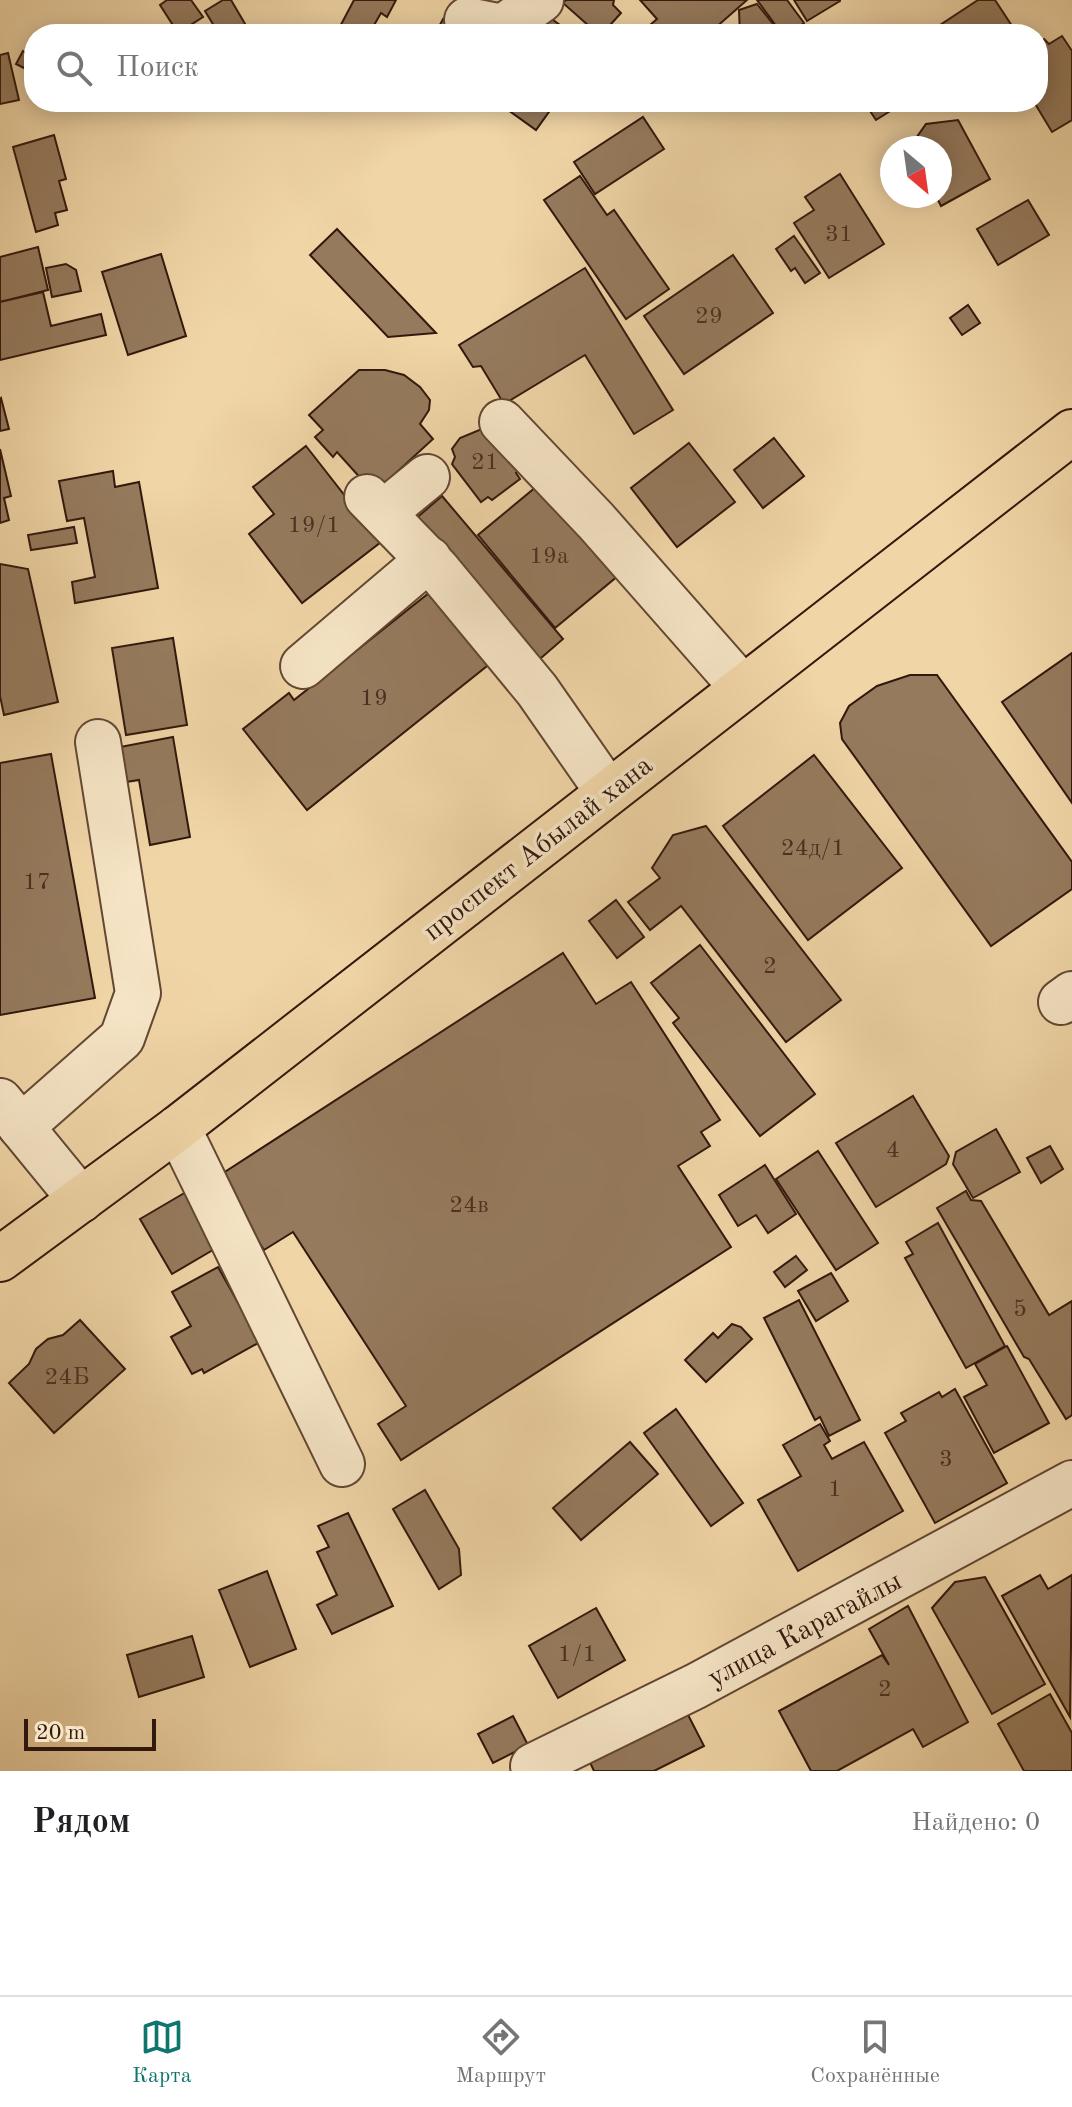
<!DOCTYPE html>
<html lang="ru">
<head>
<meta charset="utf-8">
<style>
	body { margin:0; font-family:"Old Standard TT",serif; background:#f2f2f2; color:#202124 }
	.compass { position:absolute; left:880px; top:136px; width:72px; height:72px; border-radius:50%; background:#fff; box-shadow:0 4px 20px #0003; rotate:151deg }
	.scale { position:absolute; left:24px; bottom:20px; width:132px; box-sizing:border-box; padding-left:8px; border:4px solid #32180d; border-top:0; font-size:22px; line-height:28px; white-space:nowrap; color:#32180d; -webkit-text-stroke:6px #f5e4c5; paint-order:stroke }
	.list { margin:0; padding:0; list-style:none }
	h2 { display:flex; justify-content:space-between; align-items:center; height:104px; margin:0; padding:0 32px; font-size:34px }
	h2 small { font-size:26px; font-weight:400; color:#757577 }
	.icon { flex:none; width:44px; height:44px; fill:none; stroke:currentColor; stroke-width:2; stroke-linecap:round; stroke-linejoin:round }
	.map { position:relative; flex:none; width:1072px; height:1771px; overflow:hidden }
	.search { position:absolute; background:#fff; box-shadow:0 4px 20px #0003; left:24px; right:24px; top:24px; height:88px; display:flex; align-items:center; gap:20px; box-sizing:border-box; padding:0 28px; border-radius:32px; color:#757577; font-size:30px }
	.sheet { height:224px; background:#fff }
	nav { display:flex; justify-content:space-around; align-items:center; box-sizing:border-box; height:112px; border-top:2px solid #e0e0e0; background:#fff; font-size:22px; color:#757577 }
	nav a { display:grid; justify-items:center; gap:4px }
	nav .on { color:#0f766e }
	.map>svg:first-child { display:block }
</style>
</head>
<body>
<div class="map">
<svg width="1072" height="1771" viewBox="0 0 1072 1771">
	<rect width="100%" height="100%" fill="#f0d5a6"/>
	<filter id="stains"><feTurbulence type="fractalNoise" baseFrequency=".0025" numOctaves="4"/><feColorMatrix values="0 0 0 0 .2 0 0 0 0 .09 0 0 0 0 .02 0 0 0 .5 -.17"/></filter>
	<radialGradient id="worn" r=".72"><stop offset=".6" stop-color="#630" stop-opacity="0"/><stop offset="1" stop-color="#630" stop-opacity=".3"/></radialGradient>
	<g fill="#957a5d" stroke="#32180d" stroke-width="2">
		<polygon points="167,0 191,0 203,17 178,33 160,5"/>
		<polygon points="223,0 231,0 251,34 219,34 205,11"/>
		<polygon points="354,0 396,0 387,17 381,13 369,34 336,34"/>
		<polygon points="566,0 614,0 613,5 621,13 602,34 598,34 563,3"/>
		<polygon points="640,0 747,0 714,29 719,34 658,34 650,25 657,19"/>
		<polygon points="757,0 787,0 804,23 789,34 782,34"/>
		<polygon points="794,0 840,0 840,1 807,21"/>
		<polygon points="978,0 995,0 1014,29 1006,34 938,34 934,29"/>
		<polygon points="757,4 781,34 740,34 739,10"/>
		<polygon points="528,16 542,27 549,17 572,34 515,34"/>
		<polygon points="443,19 472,34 435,34"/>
		<polygon points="1062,36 1072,51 1072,120 1052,132 1034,102 1038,102 1038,43 1044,39 1049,44"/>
		<polygon points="23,51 34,58 30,71 16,64"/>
		<polygon points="8,53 19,100 0,104 0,55"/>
		<polygon points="497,102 556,102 536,130"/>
		<polygon points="864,102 891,102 895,108 876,120"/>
		<polygon points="643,117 664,149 595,194 574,162"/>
		<polygon points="958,120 990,179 941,206 936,196 940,196 940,148 909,148 926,124"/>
		<polygon points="54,135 66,179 59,181 67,210 55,213 58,225 36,232 13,147"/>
		<polygon points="840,174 884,244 829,278 794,223 814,210 805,197"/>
		<polygon points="580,176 607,215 614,210 669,289 626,319 544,200"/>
		<polygon points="1028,200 1049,235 998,265 977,229"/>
		<polygon points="337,229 436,333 388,337 310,255"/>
		<polygon points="794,236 820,273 805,283 795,268 791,271 776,249"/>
		<polygon points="38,247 48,290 0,302 0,257"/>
		<polygon points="161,254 186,336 128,355 102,272"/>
		<polygon points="733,255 773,313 684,374 644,316"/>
		<polygon points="66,264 76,270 81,291 52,297 46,268"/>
		<polygon points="585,268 673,410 634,434 585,355 504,404 481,366 473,367 459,345"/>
		<polygon points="43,292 51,326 101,314 106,335 0,360 0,302"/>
		<polygon points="968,305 980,323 962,335 950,318"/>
		<polygon points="359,370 385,370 404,375 420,387 430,400 429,410 420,424 433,439 374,493 337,452 333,457 315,437 323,430 309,415"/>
		<polygon points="1,398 9,429 0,431 0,399"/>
		<polygon points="489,426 522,468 516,473 520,479 492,500 488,497 481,502 452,464 455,457 452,449 460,438"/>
		<polygon points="774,438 804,476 763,508 734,470"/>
		<polygon points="689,443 735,502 677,547 631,488"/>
		<polygon points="306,446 381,542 302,603 249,534 274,514 253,487"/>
		<polygon points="0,449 11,496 4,498 9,520 0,523"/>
		<polygon points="113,471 115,487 139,482 158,588 75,603 72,582 95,577 84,518 67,521 59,481"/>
		<polygon points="542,482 619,575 555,628 478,535"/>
		<polygon points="442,496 563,639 534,664 413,521"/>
		<polygon points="74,527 77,543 31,550 28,535"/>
		<polygon points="0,564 28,569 58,702 4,715 0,696"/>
		<polygon points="434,589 492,662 307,810 243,729 289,693 294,700"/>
		<polygon points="173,638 187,725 126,735 112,648"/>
		<polygon points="1072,653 1072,803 1002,702"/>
		<polygon points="910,675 937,675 1072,862 1072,889 991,946 842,739 840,723 849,706 877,686"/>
		<polygon points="173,737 190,837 150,845 139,780 126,782 120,747"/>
		<polygon points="51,754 95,998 0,1015 0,763"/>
		<polygon points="814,755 902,868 808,940 723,826"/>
		<polygon points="706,826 841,1000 786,1042 681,906 650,930 628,902 660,878 652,868 673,835"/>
		<polygon points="616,900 644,937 617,958 589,921"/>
		<polygon points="700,945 815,1094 760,1136 673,1023 679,1018 651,983"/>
		<polygon points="563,953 596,1004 631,982 720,1120 701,1132 710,1146 678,1166 731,1247 401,1460 378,1424 406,1406 293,1232 264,1250 217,1177"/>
		<polygon points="913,1096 949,1156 946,1164 876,1207 836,1143"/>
		<polygon points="996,1129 1020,1172 973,1198 953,1164 956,1152"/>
		<polygon points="1050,1146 1063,1169 1041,1183 1027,1158"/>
		<polygon points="818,1151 878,1243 836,1270 776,1179"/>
		<polygon points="765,1165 796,1214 768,1233 756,1215 738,1226 719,1195"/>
		<polygon points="966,1191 971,1200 981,1201 1049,1315 1072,1301 1072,1415 1066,1419 1029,1359 1024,1357 937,1208"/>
		<polygon points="186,1192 218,1247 172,1274 140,1219"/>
		<polygon points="938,1223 1005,1346 966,1368 905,1258 913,1254 906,1242"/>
		<polygon points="796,1256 807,1270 785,1287 774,1272"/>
		<polygon points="218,1267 260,1342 204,1373 202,1369 192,1374 171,1337 191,1326 172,1292"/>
		<polygon points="831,1273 848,1301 816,1321 798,1291"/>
		<polygon points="799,1300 860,1420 829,1436 820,1417 815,1420 764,1318"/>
		<polygon points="80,1320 125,1369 54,1433 9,1383 29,1364 36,1349 48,1339 63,1335"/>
		<polygon points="732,1324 741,1327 752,1339 706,1382 685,1360 713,1333 718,1338"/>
		<polygon points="1007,1346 1049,1423 994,1453 964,1397 987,1385 975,1364"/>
		<polygon points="955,1389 1007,1483 935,1523 885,1433 906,1421 901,1413 939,1392 942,1397"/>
		<polygon points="676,1409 743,1503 711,1526 644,1433"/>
		<polygon points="820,1424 830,1441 824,1445 832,1459 864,1442 903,1511 798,1571 758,1500 801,1476 783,1445"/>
		<polygon points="630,1442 658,1474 581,1540 553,1508"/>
		<polygon points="425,1490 459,1549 461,1575 439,1589 393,1509"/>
		<polygon points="348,1513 393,1606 332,1634 317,1605 337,1595 317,1552 329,1547 318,1526"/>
		<polygon points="267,1571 296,1649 250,1667 219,1590"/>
		<polygon points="1040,1575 1048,1589 1072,1575 1070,1717 1002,1596"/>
		<polygon points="985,1577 1045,1684 992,1714 932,1608 955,1582"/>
		<polygon points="908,1606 968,1722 923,1747 913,1729 837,1771 811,1771 779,1711 882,1655 889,1665 869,1629"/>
		<polygon points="596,1608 625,1660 558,1698 529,1646"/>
		<polygon points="192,1636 204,1677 139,1697 127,1655"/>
		<polygon points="1050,1694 1072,1733 1072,1771 1024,1771 998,1724"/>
		<polygon points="684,1707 704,1746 654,1771 594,1771 587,1756"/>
		<polygon points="513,1716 528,1745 493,1763 478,1734"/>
	</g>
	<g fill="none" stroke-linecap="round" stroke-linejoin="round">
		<defs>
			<g id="minor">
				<polyline points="467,20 503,27 541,0"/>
				<polyline points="502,422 596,521 742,687"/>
				<polyline points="367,497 437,569 537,690 608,792"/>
				<polyline points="383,513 427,477"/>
				<polyline points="303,666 429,559"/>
				<polyline points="1061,1002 1072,994"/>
				<polyline points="0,1101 81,1200"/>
				<polyline points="21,1127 122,1038 138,993 98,742"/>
				<polyline points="178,1128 342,1464"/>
				<polyline points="533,1766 696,1686 1072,1483"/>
			</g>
			<polyline id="major" points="0,1259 178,1128 1072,432"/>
		</defs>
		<use href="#minor" stroke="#624733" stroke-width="48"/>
		<use href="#major" stroke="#32180d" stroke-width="48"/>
		<use href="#minor" stroke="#f5e4c5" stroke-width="44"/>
		<use href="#major" stroke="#f0d5a6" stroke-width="44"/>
	</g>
	<g text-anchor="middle" stroke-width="7" stroke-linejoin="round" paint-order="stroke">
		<g font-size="24" fill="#4b3021">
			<text x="839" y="241">31</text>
			<text x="709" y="323">29</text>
			<text x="485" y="469">21</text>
			<text x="314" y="532">19/1</text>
			<text x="549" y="563">19а</text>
			<text x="374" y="705">19</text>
			<text x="813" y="855">24д/1</text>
			<text x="37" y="889">17</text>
			<text x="770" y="973">2</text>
			<text x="893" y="1157">4</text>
			<text x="469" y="1212">24в</text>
			<text x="1020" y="1316">5</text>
			<text x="67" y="1384">24Б</text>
			<text x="946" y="1466">3</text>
			<text x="835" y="1496">1</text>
			<text x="577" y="1661">1/1</text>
			<text x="885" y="1696">2</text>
		</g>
		<g font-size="28" fill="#32180d" stroke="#f5e4c5">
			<text transform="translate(537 847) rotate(-38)" y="10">проспект Абылай хана</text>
			<text transform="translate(804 1628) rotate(-28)" y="10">улица Карагайлы</text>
		</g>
	</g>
	<rect width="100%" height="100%" filter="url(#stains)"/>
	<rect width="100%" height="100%" fill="url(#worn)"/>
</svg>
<svg class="compass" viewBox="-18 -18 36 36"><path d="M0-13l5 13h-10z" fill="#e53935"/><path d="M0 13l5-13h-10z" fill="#757577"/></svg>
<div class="scale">20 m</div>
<div class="search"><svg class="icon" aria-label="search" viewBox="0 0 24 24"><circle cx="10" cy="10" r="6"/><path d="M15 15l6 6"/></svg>Поиск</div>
</div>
<section class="sheet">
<h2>Рядом<small>Найдено: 0</small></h2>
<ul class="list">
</ul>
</section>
<nav>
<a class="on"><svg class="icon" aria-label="map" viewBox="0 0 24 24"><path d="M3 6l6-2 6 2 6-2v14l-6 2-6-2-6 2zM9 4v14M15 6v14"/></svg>Карта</a>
<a><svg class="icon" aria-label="directions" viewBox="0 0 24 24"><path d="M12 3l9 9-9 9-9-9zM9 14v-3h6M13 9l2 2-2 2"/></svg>Маршрут</a>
<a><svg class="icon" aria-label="saved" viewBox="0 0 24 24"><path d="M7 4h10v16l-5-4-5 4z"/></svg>Сохранённые</a>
</nav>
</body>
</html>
